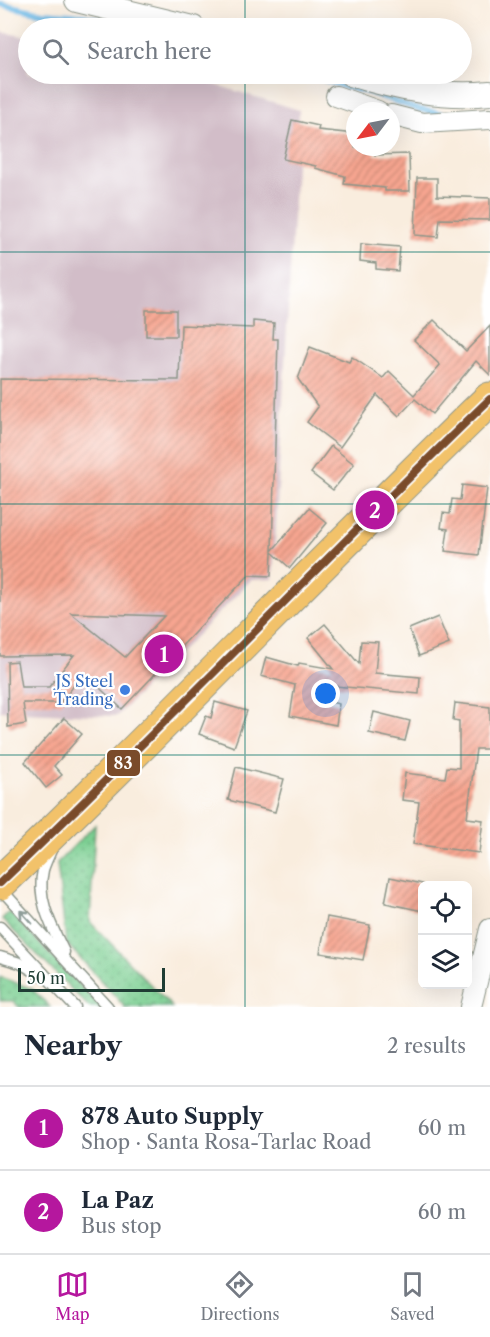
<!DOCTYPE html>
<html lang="en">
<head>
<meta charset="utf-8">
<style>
	body { margin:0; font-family:"Libre Caslon Text",serif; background:#f2f2f3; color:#1f2937 }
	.controls { position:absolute; right:18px; bottom:18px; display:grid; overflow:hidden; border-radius:9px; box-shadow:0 6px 24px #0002 }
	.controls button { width:54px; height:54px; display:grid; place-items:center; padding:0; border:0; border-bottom:2px solid #e0e1e3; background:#fff; color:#1f2937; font:30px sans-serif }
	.compass { position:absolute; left:346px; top:102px; width:54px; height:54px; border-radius:50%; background:#fff; box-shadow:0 6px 24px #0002; rotate:238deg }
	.scale { position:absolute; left:18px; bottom:15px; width:147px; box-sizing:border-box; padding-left:6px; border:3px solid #1f3d34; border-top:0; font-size:16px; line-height:21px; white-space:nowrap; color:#1f3d34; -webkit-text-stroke:4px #fff; paint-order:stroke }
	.you { position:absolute; left:326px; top:694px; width:21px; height:21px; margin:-15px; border:4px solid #fff; border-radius:50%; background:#1a73e8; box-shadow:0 0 0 9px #1a73e833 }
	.badge { display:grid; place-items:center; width:39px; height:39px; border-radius:50%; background:#b5179e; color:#fff; font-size:20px; font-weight:700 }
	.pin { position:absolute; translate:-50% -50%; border:3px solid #fff; box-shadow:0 2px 6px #0006 }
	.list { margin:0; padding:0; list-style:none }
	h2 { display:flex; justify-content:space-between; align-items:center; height:78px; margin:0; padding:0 24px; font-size:26px }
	h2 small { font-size:20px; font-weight:400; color:#747a83 }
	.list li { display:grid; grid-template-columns:39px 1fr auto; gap:18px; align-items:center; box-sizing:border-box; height:84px; padding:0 24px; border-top:2px solid #e0e1e3 }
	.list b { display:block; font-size:22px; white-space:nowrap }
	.list p { margin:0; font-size:20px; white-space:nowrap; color:#747a83 }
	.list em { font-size:20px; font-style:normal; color:#747a83 }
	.icon { flex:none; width:33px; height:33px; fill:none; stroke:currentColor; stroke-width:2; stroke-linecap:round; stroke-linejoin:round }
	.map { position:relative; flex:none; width:490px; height:1007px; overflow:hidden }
	.search { position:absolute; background:#fff; box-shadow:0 6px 24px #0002; left:18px; right:18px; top:18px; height:66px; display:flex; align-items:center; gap:15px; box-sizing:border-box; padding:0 21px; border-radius:33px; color:#747a83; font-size:22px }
	.sheet { height:246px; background:#fff }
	nav { display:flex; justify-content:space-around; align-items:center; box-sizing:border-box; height:84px; border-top:2px solid #e0e1e3; background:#fff; font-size:16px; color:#747a83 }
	nav a { display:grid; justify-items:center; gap:3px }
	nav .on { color:#b5179e }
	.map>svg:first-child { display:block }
</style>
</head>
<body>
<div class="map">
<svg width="490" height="1007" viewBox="0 0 490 1007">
	<defs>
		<pattern id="grass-dots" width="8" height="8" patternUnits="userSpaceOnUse" patternTransform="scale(1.5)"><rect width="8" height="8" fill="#7bcf92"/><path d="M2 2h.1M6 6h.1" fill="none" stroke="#64a978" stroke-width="1.8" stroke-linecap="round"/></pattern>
		<pattern id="building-hatch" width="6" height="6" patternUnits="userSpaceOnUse" patternTransform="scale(1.5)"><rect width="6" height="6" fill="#f7a590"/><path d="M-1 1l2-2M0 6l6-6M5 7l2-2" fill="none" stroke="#c78876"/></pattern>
	</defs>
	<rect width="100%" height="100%" fill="#fff"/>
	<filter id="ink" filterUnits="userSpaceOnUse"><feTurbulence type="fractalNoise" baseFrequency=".0167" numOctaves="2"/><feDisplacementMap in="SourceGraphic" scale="12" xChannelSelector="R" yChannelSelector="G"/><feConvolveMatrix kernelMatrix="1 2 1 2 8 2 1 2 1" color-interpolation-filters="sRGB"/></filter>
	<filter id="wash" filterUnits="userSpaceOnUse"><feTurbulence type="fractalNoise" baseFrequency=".008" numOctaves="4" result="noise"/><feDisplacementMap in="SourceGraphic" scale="24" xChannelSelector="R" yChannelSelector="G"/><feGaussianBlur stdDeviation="1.35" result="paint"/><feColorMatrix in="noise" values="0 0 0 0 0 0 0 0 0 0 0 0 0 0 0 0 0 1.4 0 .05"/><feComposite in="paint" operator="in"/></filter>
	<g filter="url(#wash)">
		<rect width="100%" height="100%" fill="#f9edde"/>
		<polygon fill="#d2bdc8" points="0,32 28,37 28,74 180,74 299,110 273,579 251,580 117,716 0,711"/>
		<g fill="url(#grass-dots)" stroke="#4d8663" stroke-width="1.5">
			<polygon points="95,825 90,922 172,1007 125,1007 66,943 57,863"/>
			<polygon points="9,912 101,1007 89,1007 2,919"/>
			<polygon points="0,977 32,989 50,1007 19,1007 13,1001 0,1001"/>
		</g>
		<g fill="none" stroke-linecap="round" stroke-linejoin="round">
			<g stroke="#6cb9e6" stroke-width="6">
				<polyline points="0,4 43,13 83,16 125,24"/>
				<polyline points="309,74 341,86 368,92 417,109 442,114"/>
			</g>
		</g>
		<g id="blocks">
			<g fill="url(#building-hatch)" fill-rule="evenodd">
				<polygon points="292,120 319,126 318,130 355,134 355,147 375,147 375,155 409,154 410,191 385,191 385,188 344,184 345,176 315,168 316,166 283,159"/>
				<polygon points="417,178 437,178 437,196 490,198 490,220 440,219 438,237 415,235"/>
				<polygon points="361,244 400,247 398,271 376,269 376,263 360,261"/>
				<rect x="146" y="310" width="30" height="26"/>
				<polygon points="434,320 466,351 490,326 490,375 476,361 432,414 415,399 399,416 377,395 340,447 307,422 318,407 298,379 310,347 349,362 352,357 383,378 389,371 414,395 440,365 414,340"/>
				<path d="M253 321 274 323 273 339H278L272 551 309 508 327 523 290 568 272 552 271 576 249 575 122 709 84 673 60 703H23L26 724 8 727 7 662 17 661 21 687H49L74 655 0 656V379L179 380 181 325 253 328ZM71 613 164 616 125 657Z"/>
				<polygon points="331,446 354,464 333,490 311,473"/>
				<polygon points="462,485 487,488 479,555 445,551 448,529 441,528 443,513 450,514 452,499 460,500"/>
				<polygon points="438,617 449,644 419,656 409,629"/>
				<polygon points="325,624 359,664 361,641 378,642 375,673 420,677 419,694 325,685 322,700 339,704 336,725 290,716 295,685 261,676 266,657 298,666 299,663 333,669 308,638"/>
				<polygon points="215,702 247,711 234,747 199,734 206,716 211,718"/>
				<polygon points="455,703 490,707 490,749 476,749 467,818 483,820 479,853 413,844 419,802 402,800 405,773 445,778 447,767 459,768 459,721 453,720"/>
				<polygon points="374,712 410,721 405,741 369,733"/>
				<polygon points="64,718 82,734 54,766 62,775 46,788 25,762"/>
				<polygon points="236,767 284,779 275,812 228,800"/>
				<polygon points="390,877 423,884 423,911 385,903"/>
				<polygon points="327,917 370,925 363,960 320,953"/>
			</g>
		</g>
	</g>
	<g filter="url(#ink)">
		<use href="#blocks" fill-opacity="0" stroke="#8c9589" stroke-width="1.5"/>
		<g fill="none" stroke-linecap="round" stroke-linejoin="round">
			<defs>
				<g id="service">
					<path d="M52 848C49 855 45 863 43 870 36 899 52 927 64 952"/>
					<polyline points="0,888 108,1007"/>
					<polyline points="0,927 75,1007"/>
					<polyline points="0,957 20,963 41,975"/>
				</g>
				<g id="minor">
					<polyline points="336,96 378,111"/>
					<polyline points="391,115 422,123 490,119"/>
					<polyline points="471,1007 490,929"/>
				</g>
				<g id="tertiary">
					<polyline points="77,0 193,28"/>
					<path d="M351 74C396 88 442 98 490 93"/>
				</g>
				<path id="trunk" d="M0 883C166 725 324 558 490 399"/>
			</defs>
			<use href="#service" stroke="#8c9589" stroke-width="13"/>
			<use href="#minor" stroke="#8c9589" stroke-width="22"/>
			<use href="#tertiary" stroke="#8c9589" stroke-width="26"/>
			<use href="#trunk" stroke="#8c9589" stroke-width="35"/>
			<use href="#service" stroke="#fff" stroke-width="10"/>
			<use href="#minor" stroke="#fff" stroke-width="20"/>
			<use href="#tertiary" stroke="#fff" stroke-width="24"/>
			<use href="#trunk" stroke="#f2c26a" stroke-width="33"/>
			<defs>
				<path id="bus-1" d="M0 883C166 725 324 558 490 399"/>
			</defs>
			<use href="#bus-1" stroke="#fff" stroke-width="12"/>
			<use href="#bus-1" stroke="#7a4b2a" stroke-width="8"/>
		</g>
		<defs><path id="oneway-shaft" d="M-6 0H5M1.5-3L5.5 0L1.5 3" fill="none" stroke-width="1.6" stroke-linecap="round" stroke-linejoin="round" transform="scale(1.5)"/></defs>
		<use stroke="#8f9e9a" href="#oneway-shaft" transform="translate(26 917) rotate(-133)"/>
	</g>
	<path fill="none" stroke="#0f766e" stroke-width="1.5" stroke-opacity="0.55" d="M245 0V28M245 74V1007M0 252H490M0 504H490M0 755H490"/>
	<circle fill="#3f7fe0" stroke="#fff" stroke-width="2" cx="125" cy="690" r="6"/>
	<g text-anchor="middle" stroke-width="4.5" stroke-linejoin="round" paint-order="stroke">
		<g font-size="16" fill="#366cbe" stroke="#fff" text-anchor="end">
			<text x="113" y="687">JS Steel<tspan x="113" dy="18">Trading</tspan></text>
		</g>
	</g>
	<rect stroke="#fff" stroke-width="2" x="106" y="749" width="35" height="28" rx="6" fill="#7a4b2a"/>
	<g font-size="16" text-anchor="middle" font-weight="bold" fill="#fff">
		<text x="123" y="769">83</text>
	</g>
</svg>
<div class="controls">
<button><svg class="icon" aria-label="locate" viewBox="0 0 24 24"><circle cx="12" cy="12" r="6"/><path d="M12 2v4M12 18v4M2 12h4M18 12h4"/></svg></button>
<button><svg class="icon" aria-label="layers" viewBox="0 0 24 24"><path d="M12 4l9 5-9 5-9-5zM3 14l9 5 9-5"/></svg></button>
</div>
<svg class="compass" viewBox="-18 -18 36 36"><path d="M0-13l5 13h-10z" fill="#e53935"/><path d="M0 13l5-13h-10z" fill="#747a83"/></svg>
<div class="scale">50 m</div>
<div class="you"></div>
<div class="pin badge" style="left:164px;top:654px">1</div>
<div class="pin badge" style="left:375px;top:510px">2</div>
<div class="search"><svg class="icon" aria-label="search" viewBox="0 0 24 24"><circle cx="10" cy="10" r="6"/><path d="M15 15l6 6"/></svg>Search here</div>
</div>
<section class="sheet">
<h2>Nearby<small>2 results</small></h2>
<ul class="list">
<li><span class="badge">1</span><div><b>878 Auto Supply</b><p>Shop · Santa Rosa-Tarlac Road</p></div><em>60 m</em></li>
<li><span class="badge">2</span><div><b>La Paz</b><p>Bus stop</p></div><em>60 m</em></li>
</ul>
</section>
<nav>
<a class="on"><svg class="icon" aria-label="map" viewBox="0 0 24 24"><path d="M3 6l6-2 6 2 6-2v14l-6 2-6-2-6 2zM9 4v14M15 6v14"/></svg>Map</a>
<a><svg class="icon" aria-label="directions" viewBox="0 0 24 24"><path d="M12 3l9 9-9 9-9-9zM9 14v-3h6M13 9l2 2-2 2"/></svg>Directions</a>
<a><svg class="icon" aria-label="saved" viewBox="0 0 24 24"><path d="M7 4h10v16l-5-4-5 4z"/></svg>Saved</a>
</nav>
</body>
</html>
